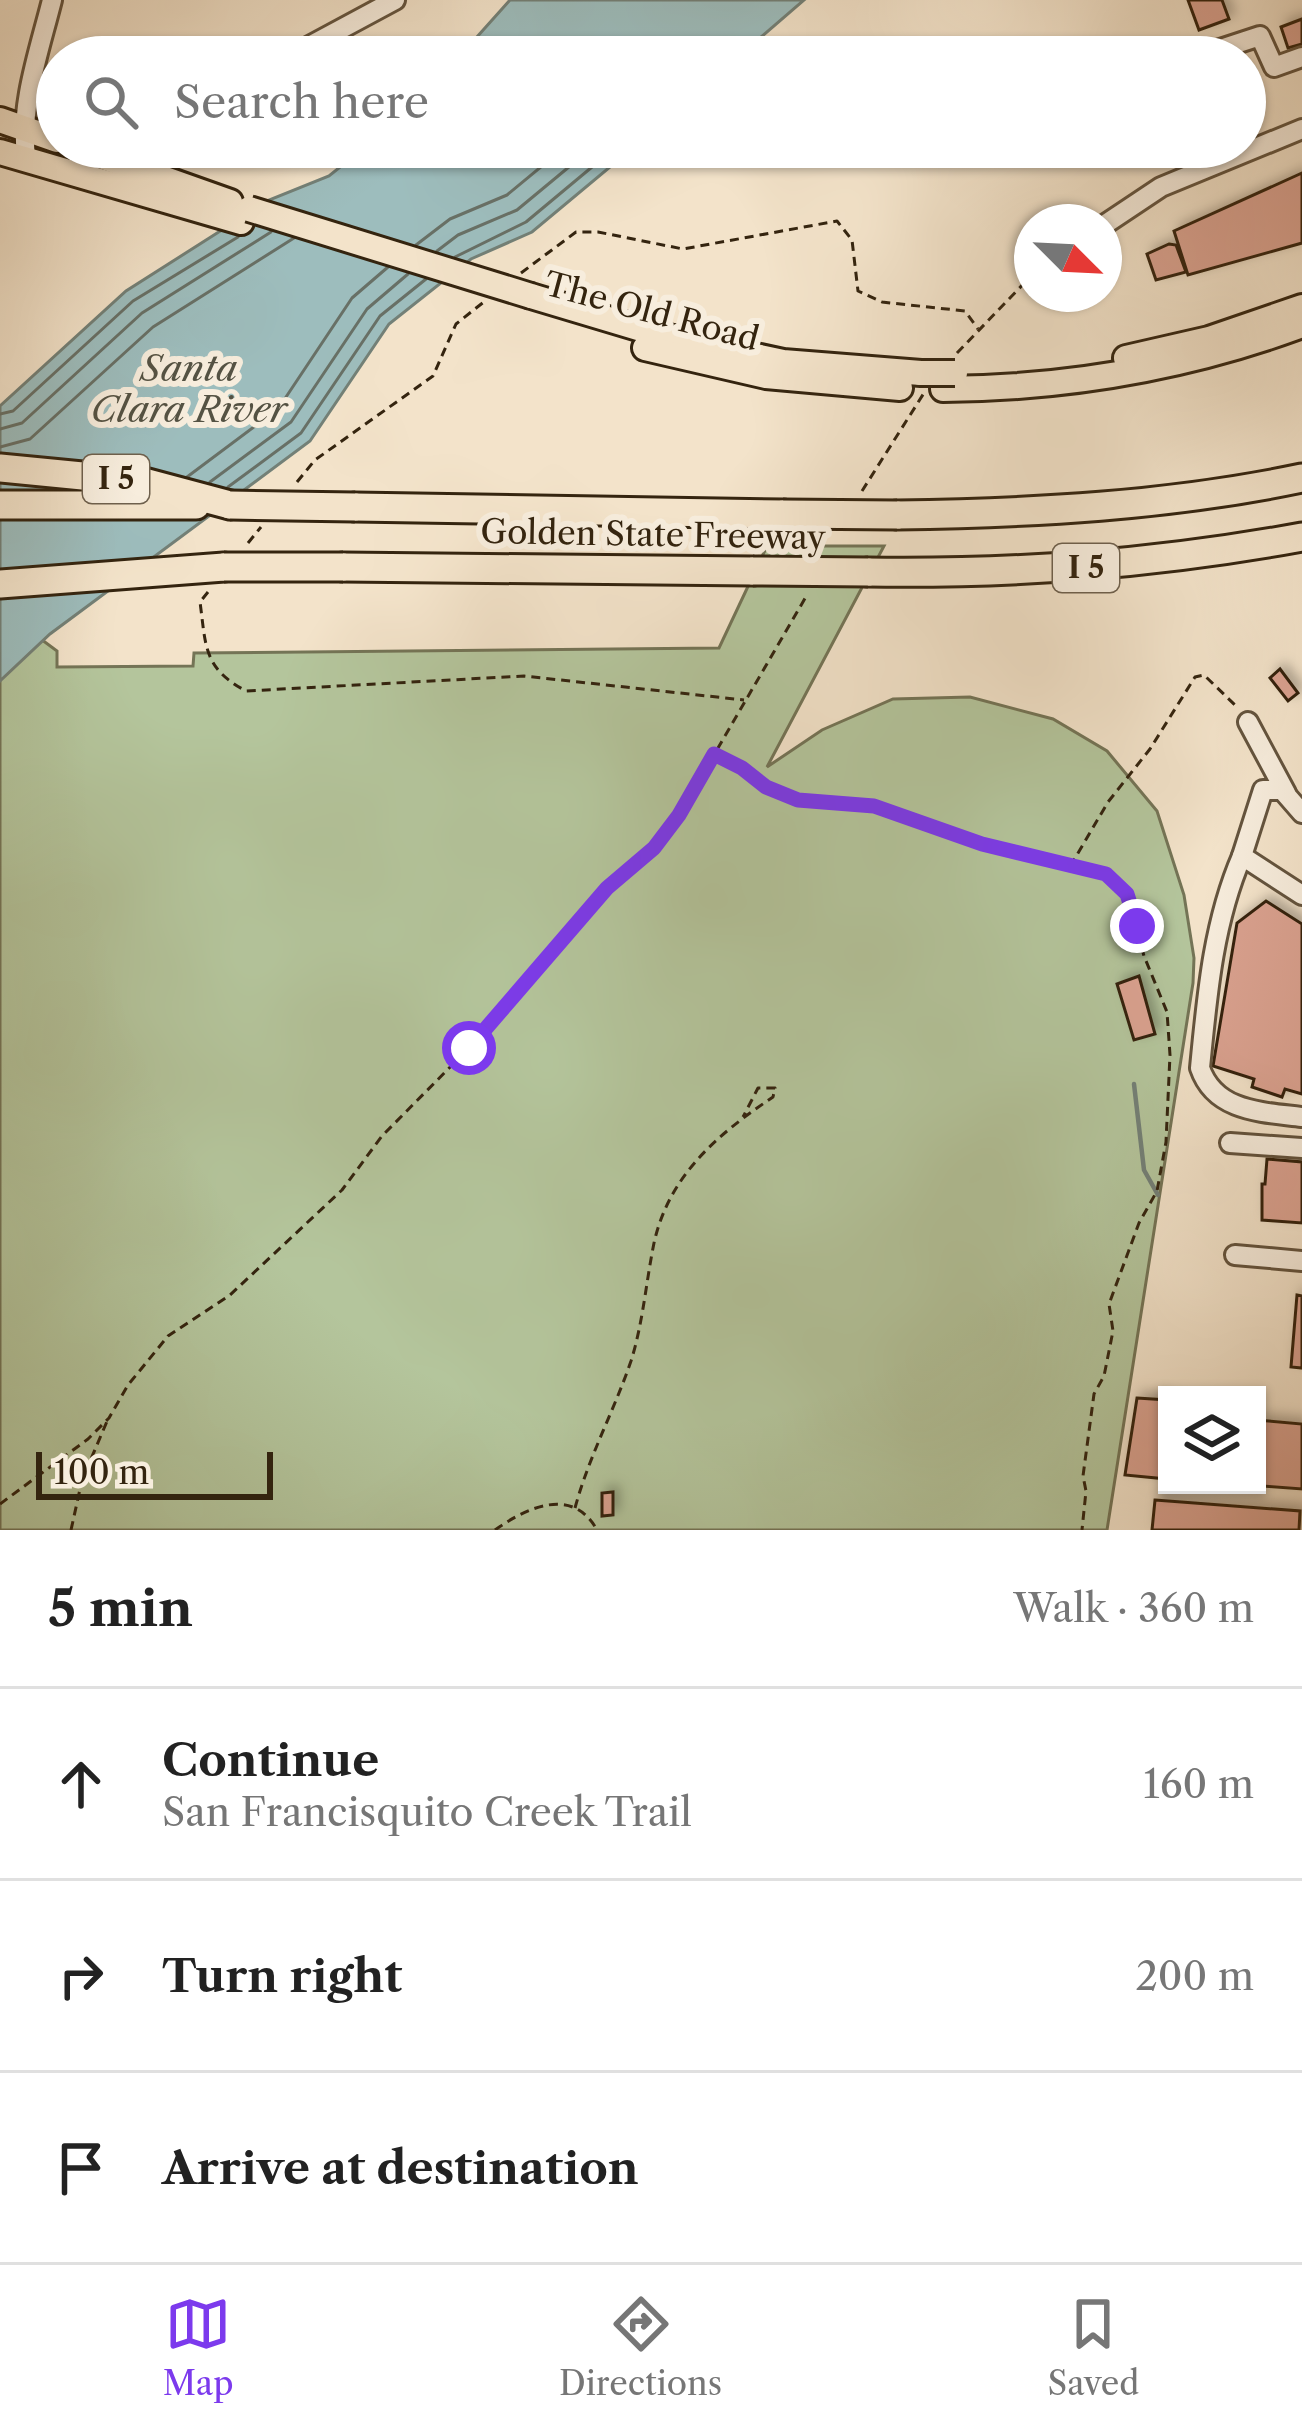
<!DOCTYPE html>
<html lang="en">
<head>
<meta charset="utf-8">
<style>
	body { margin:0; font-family:"Libre Caslon Text",serif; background:#f6f6f6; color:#222 }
	.controls { position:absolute; right:36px; bottom:36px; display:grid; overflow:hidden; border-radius:0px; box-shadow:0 3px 9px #0004 }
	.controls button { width:108px; height:108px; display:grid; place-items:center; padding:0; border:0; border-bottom:3px solid #e0e0e0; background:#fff; color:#222; font:60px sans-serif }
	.compass { position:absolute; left:1014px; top:204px; width:108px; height:108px; border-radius:50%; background:#fff; box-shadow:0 3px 9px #0004; rotate:114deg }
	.scale { position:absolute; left:36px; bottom:30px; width:237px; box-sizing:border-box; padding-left:12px; border:6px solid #34240f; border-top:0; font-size:33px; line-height:42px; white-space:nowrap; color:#34240f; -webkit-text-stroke:9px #f7eddd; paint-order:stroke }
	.stop { position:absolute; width:36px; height:36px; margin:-27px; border:9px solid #7c3aed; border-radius:50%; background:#fff }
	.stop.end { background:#7c3aed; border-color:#fff; box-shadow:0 3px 12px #0008 }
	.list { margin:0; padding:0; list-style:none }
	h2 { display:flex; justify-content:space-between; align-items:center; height:156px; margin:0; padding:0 48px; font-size:51px }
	h2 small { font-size:39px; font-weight:400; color:#767676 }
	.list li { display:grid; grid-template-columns:78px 1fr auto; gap:36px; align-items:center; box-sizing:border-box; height:192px; padding:0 48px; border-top:3px solid #e0e0e0 }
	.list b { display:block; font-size:45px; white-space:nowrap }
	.list p { margin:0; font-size:39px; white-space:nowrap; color:#767676 }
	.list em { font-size:39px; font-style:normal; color:#767676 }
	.icon { flex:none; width:66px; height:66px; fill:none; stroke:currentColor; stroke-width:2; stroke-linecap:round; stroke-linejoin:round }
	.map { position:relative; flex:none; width:1302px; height:1530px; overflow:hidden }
	.search { position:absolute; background:#fff; box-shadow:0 3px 9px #0004; left:36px; right:36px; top:36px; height:132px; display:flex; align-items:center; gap:30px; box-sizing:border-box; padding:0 42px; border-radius:66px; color:#767676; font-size:45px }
	.sheet { height:732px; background:#fff }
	nav { display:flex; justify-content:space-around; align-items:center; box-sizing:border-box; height:168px; border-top:3px solid #e0e0e0; background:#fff; font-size:33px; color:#767676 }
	nav a { display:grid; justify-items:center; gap:6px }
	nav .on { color:#7c3aed }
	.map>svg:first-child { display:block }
</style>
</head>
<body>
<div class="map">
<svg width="1302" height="1530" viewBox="0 0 1302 1530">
	<defs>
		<filter id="shadow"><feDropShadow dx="5.5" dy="-5.5" stdDeviation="6" flood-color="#0004"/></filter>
	</defs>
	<rect width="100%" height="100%" fill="#f3e3ca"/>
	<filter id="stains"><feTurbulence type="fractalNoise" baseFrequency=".00167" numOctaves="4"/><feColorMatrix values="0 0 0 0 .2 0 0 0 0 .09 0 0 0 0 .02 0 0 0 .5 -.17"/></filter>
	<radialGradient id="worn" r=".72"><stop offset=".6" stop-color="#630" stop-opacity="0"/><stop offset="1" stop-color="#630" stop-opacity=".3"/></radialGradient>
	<polygon fill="#b4c59c" stroke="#747456" stroke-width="3" points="767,546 884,546 767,767 822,730 893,699 970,697 1053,719 1107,751 1157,811 1184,895 1194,958 1193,983 1107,1530 0,1530 0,628 26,628 57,651 57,667 193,666 194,653 719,648"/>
	<g fill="#9dbdbd" stroke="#738077" stroke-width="3">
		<polygon points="510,0 804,0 738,57 459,57"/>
		<polygon points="365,147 634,147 532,232 471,259 389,324 310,441 50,634 0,681 0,406 126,291 269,200 329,176"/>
	</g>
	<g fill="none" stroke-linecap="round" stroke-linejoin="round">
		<g stroke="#687066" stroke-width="3">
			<polyline points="416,245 450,219 507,195 565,147"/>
			<polyline points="437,251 458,235 517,210 593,147"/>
			<polyline points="455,257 526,222 616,147"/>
			<polyline points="0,414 13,411 133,301 238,237"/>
			<polyline points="0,429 22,423 142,313 271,232"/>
			<polyline points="0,447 30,439 153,327 294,238"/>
			<polyline points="187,477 278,409 352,298 388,267"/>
			<polyline points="210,482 291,422 367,309 408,274"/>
			<polyline points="228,487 301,433 380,316 426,279"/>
		</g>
		<polyline stroke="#738077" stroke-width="4.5" points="1134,1084 1144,1170 1158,1195"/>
	</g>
	<g fill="#d9a18f" stroke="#34240f" stroke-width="3" filter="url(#shadow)">
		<polygon points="1188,0 1222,0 1229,19 1199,30"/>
		<polygon points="1302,19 1302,44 1288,48 1281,27"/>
		<polygon points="1302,173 1302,243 1188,275 1174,231"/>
		<polygon points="1169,244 1176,245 1186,272 1156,280 1147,254"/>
		<polygon points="1280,669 1298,693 1288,701 1270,678"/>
		<polygon points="1266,901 1302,924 1302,1094 1285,1089 1282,1097 1252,1087 1254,1079 1213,1066 1237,923"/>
		<polygon points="1139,976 1155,1034 1134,1040 1117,984"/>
		<polygon points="1267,1159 1302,1162 1302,1223 1262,1220 1262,1184 1265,1184"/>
		<polygon points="1297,1295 1302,1296 1302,1368 1291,1367"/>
		<polygon points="1137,1398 1167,1400 1167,1479 1125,1475"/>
		<polygon points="1257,1420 1302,1424 1302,1489 1249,1485 1257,1485"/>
		<polygon points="613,1492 613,1515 602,1516 602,1493"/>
		<polygon points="1155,1500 1300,1511 1299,1530 1152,1530"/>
	</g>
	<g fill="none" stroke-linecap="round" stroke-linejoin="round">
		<defs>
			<g id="minor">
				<polyline points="289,57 395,0"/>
				<polyline points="1196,57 1260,36 1274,67 1302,57"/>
				<path d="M26 158C20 104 39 52 52 0"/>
				<polyline points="1104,225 1161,187 1302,129"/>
				<polyline points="1248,722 1286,793"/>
				<polyline points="1302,813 1282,790 1263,790 1242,856 1302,895"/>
				<path d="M1242 856C1213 923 1207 996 1200 1068 1215 1112 1262 1112 1302 1117"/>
				<polyline points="1230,1143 1302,1148"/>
				<polyline points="1235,1255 1302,1261"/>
			</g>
			<g id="major">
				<polyline points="0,120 57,140"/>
				<polyline points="75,147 230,202"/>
				<polyline points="0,152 241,222"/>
				<polyline points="531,296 668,337 783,362 921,373"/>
				<polyline points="645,348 766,376 900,388"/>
				<polyline points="1126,358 1209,339 1302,307"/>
				<path d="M943 389C1066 388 1186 368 1302 325"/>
			</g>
			<g id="highway">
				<polyline points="0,468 144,482 230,505"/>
				<polyline points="0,505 196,505"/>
				<polyline points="355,507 783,514"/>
				<path d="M897 515C1033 513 1168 506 1302 478"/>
				<polyline points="343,567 753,571"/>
				<path d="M868 572C1017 574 1155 564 1302 537"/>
				<polyline points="0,584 224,567"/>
			</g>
		</defs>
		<use href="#minor" stroke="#64543e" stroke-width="24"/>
		<use href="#major" stroke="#34240f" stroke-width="30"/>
		<use href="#highway" stroke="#34240f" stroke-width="33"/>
		<g stroke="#34240f" stroke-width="3" stroke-dasharray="9 6" stroke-linecap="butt">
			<polyline points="521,273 576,232 598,232 683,249 837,221 852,240 858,291 882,302 965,311 978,329"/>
			<polyline points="957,353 1032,275"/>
			<polyline points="297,482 315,460 433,376 456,324 485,301"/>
			<polyline points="862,491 924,393"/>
			<polyline points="248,543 261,527"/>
			<path d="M208 592 200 602C206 646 203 668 246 691L524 676 744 700"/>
			<polyline points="716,755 766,787 798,800 874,806 924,826 1066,866 1071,865 1108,802 1150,749 1195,677 1204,675 1236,706"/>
			<polyline points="1071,865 1106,874 1127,894 1144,956 1167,1012 1170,1055 1166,1142 1157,1191 1139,1223 1109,1304 1113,1331 1104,1376 1094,1394 1083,1476 1086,1491 1082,1530"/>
			<polyline points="0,1504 88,1439 109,1418 128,1385 168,1336 230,1295 342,1190 382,1136 469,1048 607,888 654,848 679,815 807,595"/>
			<path d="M575 1508C589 1456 614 1411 631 1361 643 1323 646 1282 654 1243 669 1175 718 1134 773 1097L775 1088H758L743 1117"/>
			<polyline points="71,1530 82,1480 108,1419"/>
			<path d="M495 1530C527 1507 573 1486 597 1530"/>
		</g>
		<use href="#minor" stroke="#f7eddd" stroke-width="18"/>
		<use href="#major" stroke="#f3e3ca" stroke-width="24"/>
		<use href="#highway" stroke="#f3e3ca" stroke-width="27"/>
		<defs>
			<g id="major-bridge">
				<polyline points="249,209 531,296"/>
				<polyline points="921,373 955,373"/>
			</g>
			<g id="highway-bridge">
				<polyline points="230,505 355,507"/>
				<polyline points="783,514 897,515"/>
				<polyline points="224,567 343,567"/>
				<polyline points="753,571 868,572"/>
			</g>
		</defs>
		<use href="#major-bridge" stroke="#34240f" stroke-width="30" stroke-linecap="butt"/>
		<use href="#highway-bridge" stroke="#34240f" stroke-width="33" stroke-linecap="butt"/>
		<use href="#major-bridge" stroke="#f3e3ca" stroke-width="24"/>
		<use href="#highway-bridge" stroke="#f3e3ca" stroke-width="27"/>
	</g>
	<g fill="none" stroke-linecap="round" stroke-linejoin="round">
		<polyline stroke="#7c3aed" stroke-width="15" points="469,1048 607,888 654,848 679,815 714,754 742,768 766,787 798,800 874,806 982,844 1106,874 1127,894 1137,926"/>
	</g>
	<g text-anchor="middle" stroke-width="12" stroke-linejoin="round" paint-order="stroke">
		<g fill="#f7eddd" stroke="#6e604d" stroke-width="3">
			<rect x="83" y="455" width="66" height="48" rx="9"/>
			<rect x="1053" y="544" width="66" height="48" rx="9"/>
		</g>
		<g font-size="30" font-weight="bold" fill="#34240f">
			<text x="116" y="489">I 5</text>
			<text x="1086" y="578">I 5</text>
		</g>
		<g font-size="33" fill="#34240f" stroke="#f7eddd">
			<text transform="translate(652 311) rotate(15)" y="12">The Old Road</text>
			<text transform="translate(653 534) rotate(1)" y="12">Golden State Freeway</text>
		</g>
		<g font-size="36" font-style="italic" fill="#545243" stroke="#f7eddd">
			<text x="189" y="381">Santa<tspan x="189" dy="41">Clara River</tspan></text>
		</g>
	</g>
	<rect width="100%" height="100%" filter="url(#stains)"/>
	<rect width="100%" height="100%" fill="url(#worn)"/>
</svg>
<div class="controls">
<button><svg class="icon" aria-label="layers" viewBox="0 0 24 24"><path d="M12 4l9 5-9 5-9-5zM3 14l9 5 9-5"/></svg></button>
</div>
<svg class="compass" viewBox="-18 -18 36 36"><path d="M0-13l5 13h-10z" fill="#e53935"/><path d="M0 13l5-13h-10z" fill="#767676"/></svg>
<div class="scale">100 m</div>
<div class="stop" style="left:469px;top:1048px"></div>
<div class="stop end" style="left:1137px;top:926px"></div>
<div class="search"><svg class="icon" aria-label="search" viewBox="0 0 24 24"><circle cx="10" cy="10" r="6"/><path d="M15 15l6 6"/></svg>Search here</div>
</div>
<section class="sheet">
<h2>5 min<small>Walk · 360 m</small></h2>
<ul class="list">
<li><svg class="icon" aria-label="ahead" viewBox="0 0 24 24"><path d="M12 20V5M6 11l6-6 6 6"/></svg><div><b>Continue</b><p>San Francisquito Creek Trail</p></div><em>160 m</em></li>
<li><svg class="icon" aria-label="right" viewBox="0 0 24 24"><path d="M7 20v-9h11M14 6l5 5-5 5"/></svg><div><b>Turn right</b></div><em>200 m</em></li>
<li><svg class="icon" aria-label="arrive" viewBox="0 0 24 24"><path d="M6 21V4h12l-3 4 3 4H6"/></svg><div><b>Arrive at destination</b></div></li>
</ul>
</section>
<nav>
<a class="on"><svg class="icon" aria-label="map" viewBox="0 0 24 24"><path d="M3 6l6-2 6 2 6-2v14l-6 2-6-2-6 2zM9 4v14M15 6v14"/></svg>Map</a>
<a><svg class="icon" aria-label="directions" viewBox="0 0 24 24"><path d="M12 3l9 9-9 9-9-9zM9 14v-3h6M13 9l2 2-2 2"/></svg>Directions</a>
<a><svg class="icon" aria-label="saved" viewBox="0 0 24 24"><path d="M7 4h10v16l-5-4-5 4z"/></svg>Saved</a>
</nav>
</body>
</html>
